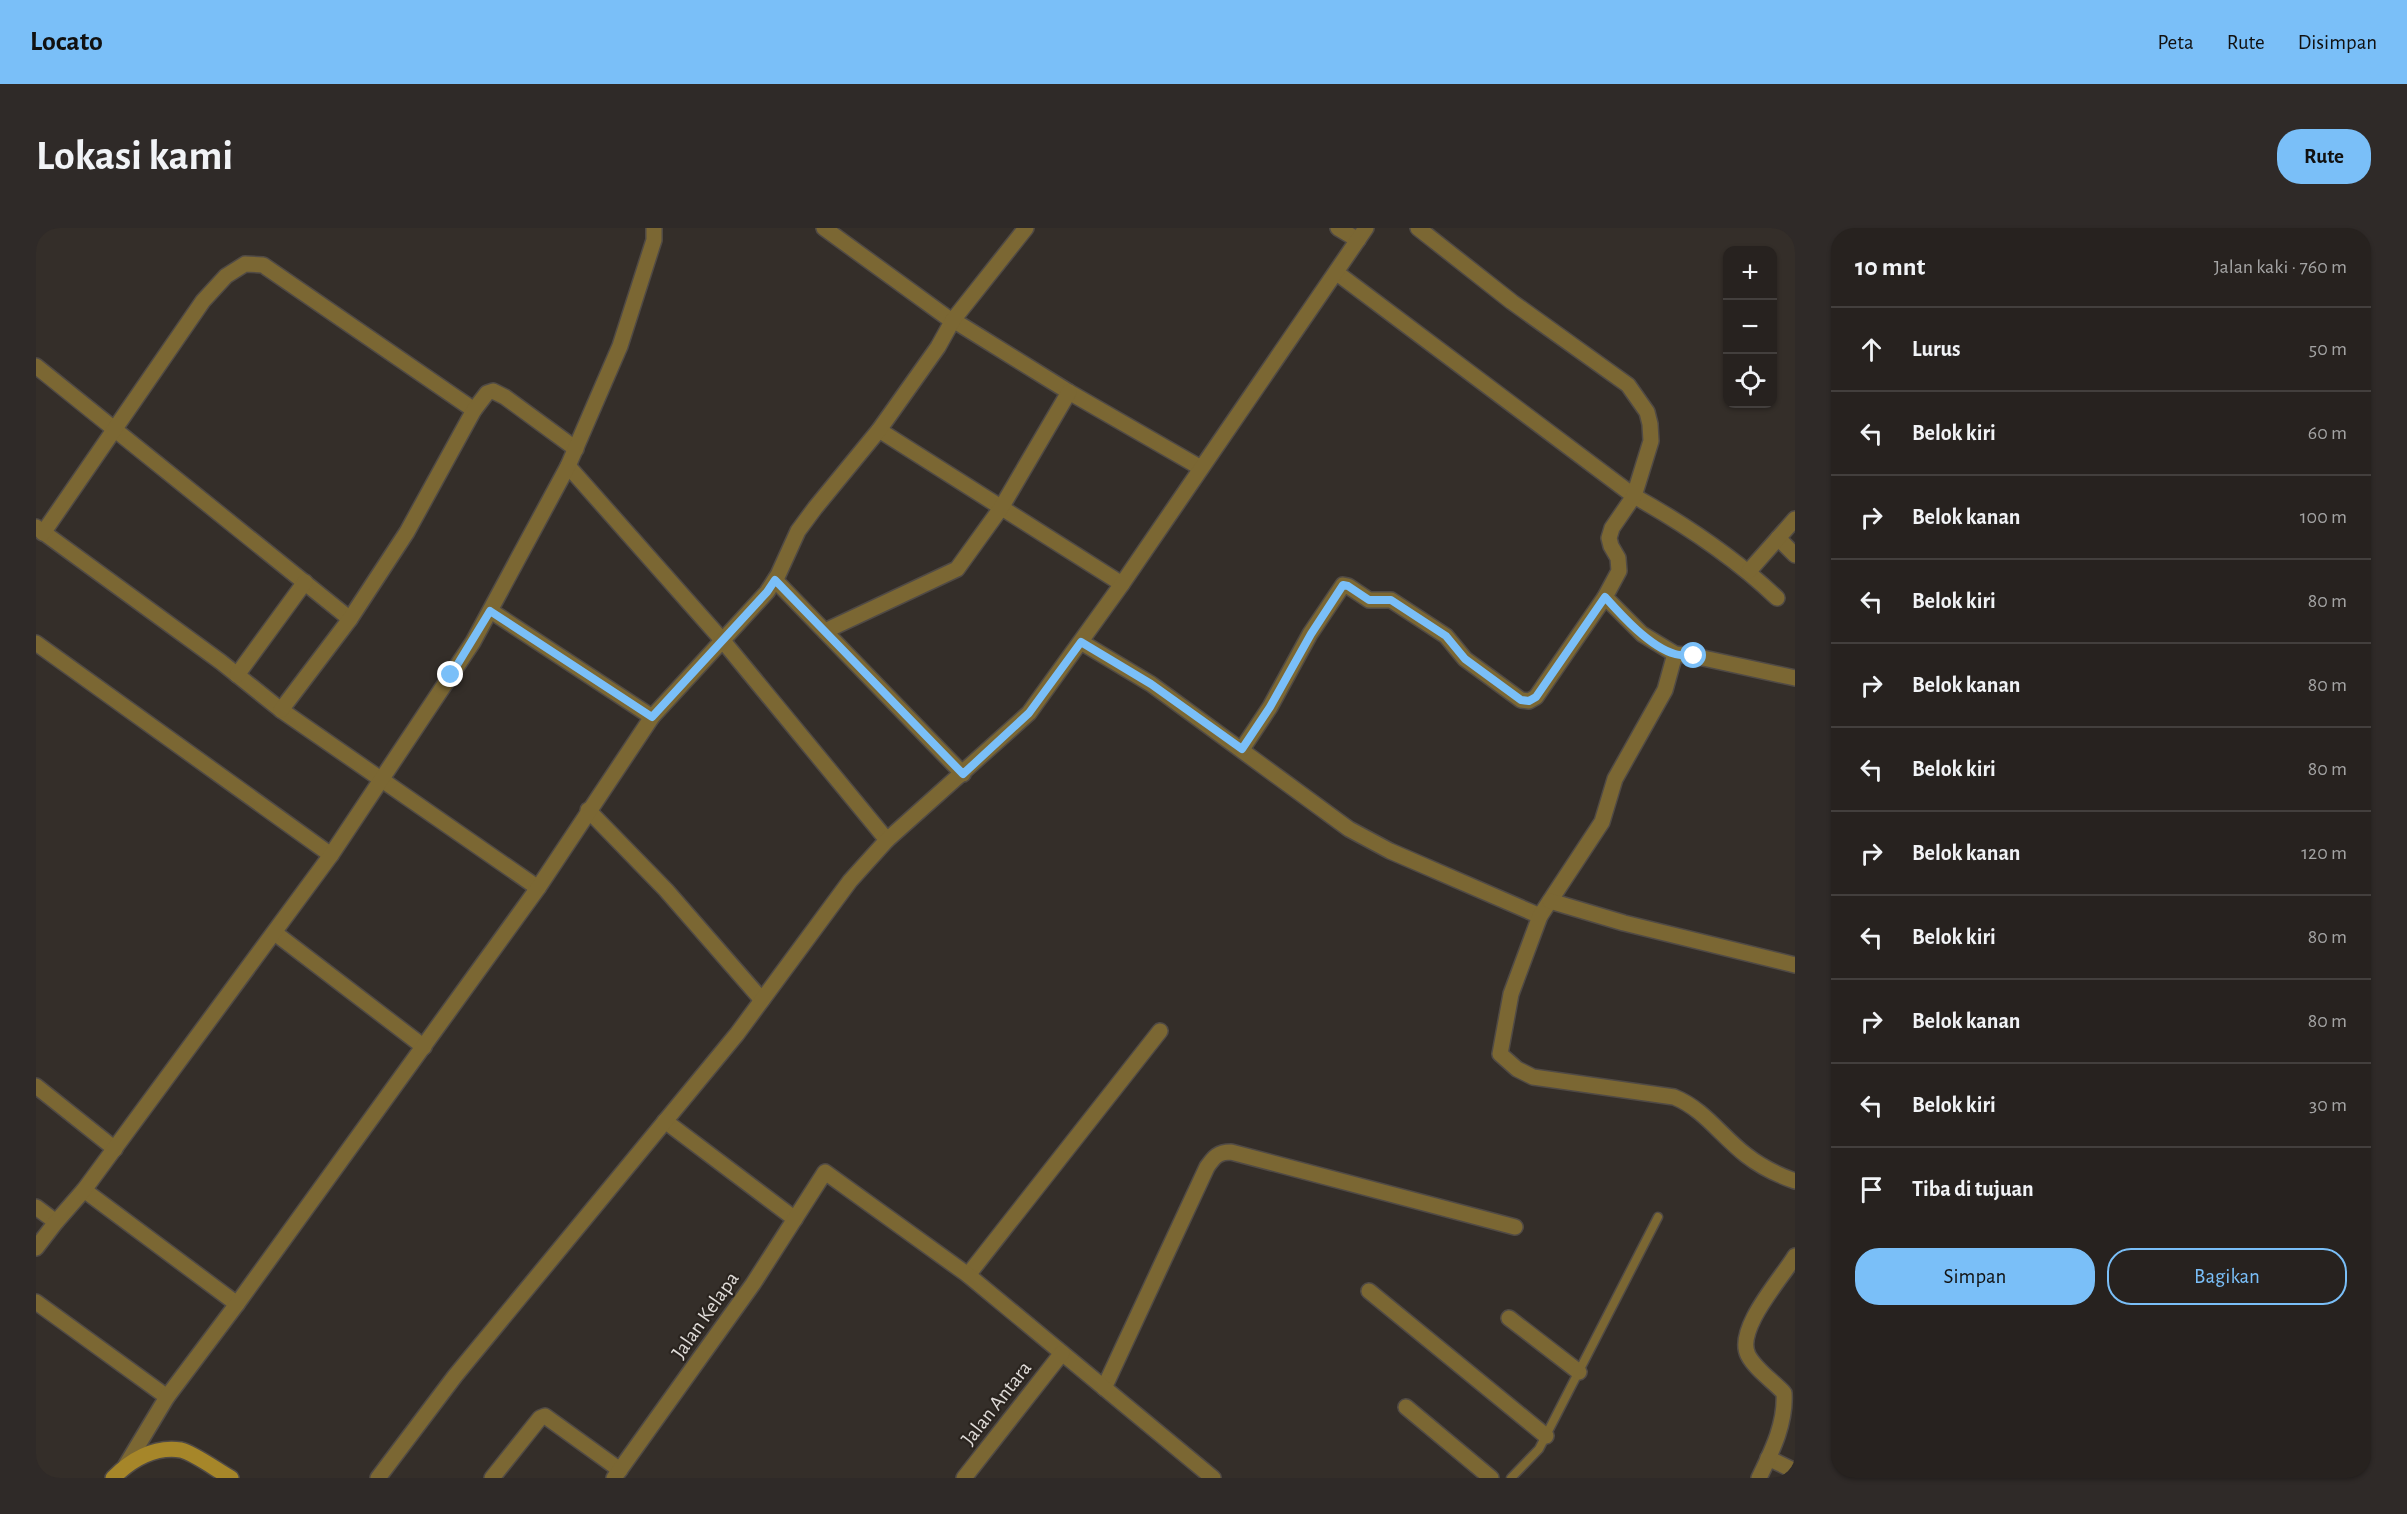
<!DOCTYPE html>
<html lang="id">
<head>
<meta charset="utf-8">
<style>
	body { margin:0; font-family:"Alegreya Sans",sans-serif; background:#2f2a28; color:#f1f3f6 }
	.controls { position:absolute; right:18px; top:18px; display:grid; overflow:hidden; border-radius:12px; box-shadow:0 2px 4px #0004 }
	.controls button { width:54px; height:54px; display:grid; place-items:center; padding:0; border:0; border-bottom:2px solid #433f3d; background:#27221f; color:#f1f3f6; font:30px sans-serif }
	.stop { position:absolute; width:18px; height:18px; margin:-14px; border:4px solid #7abff8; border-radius:50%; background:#fff }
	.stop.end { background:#7abff8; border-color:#fff; box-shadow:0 2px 6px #0008 }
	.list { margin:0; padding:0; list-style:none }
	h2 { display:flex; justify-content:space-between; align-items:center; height:78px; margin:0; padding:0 24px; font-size:26px }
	h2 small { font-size:20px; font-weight:400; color:#a4a4a4 }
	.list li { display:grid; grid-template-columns:39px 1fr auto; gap:18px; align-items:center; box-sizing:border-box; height:84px; padding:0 24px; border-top:2px solid #433f3d }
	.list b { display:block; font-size:22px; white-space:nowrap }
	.list em { font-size:20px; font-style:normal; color:#a4a4a4 }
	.actions { display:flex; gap:12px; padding:18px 24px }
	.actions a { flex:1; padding:14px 0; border:2px solid #7abff8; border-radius:24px; text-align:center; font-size:21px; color:#7abff8 }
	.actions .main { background:#7abff8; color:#111 }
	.icon { flex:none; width:33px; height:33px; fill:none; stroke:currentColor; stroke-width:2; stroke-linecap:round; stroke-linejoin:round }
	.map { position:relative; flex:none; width:1759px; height:1250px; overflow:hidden; border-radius:24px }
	header { display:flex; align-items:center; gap:36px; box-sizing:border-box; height:84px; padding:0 30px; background:#7abff8; color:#111 }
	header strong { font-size:28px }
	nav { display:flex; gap:33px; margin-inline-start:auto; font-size:21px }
	.intro { display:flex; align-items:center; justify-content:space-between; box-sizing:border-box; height:144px; padding:0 36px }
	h1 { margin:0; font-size:42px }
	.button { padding:15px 27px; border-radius:24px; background:#7abff8; color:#111; font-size:21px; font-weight:700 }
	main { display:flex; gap:36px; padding:0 36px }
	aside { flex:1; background:#27221f; border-radius:24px; box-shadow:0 2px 4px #0004 }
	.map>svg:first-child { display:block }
</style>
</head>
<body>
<header>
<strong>Locato</strong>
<nav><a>Peta</a><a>Rute</a><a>Disimpan</a></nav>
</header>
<div class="intro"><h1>Lokasi kami</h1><a class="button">Rute</a></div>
<main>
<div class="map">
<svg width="1759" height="1250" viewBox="0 0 1759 1250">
	<rect width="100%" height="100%" fill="#342e29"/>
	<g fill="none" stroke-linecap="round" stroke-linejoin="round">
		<defs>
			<polyline id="lane" points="1475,1250 1503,1221 1622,989"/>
			<g id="street">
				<polyline points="788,0 916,93"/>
				<polyline points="1302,0 1322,12"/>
				<path d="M1301 45 1598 268C1648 296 1699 330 1741 370"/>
				<polyline points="917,92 1033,164 1165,240"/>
				<polyline points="0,138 314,391"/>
				<polyline points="843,202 1086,356"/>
				<polyline points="532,238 687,413 851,612"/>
				<polyline points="0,299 185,434 245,482 502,660"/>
				<polyline points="7,305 167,73 190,48 209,36 227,37 438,182"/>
				<polyline points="1742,310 1759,327"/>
				<polyline points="1713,343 1759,291"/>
				<polyline points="739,352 927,546"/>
				<polyline points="1569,369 1606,406 1639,426 1658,428 1759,450"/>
				<polyline points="455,383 616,489"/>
				<polyline points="789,403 921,341 965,280 1033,164"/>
				<polyline points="1045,414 1115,456 1313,601 1354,623 1504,688"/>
				<polyline points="0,415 295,627"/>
				<path d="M1639 426 1629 462 1579 551 1566 594 1504 688 1475 766 1464 826 1481 841 1497 849 1638 869C1668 881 1685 908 1710 927 1724 938 1742 947 1759 953"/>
				<polyline points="201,447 269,354"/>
				<polyline points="245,482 314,391 371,304 438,182 451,165 457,163 469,169 540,221"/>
				<polyline points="1206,521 1234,479 1274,406 1307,357 1312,358 1333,372 1355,372 1410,408 1429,431 1485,472 1493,473 1500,469 1569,369 1583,343 1582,330 1575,318 1573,310 1576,300 1598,268 1615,213 1614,196 1611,184 1592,157 1476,74 1382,0"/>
				<polyline points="552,582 630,662 726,772"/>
				<polyline points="1514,673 1588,695 1759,737"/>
				<polyline points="239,705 388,819"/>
				<polyline points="0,858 79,921"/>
				<polyline points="629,893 759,991"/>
				<polyline points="48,962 201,1076"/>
				<polyline points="0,979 20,994"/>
				<polyline points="0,1020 20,994 48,962 295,627 437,414 532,238 584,118 618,12 618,0"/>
				<polyline points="932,1047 1124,803"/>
				<polyline points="1333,1063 1510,1208"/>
				<polyline points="0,1074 131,1169"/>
				<polyline points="1473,1090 1543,1144"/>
				<path d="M1068 1160 1171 939C1178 929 1182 924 1195 924L1479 999"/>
				<polyline points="1370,1179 1455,1250"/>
				<polyline points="1732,1230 1759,1243"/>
				<polyline points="90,1237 131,1169 201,1076 502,660 616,489 731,364 742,347 762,303 779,280 843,202 902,119 917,92 990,0"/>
				<polyline points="342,1250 419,1148 701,806 814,653 851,612 993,485 1086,356 1330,0"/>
				<polyline points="456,1250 504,1190 509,1188 584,1242"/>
				<polyline points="578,1250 717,1056 789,944 932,1047 1177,1250"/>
				<polyline points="928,1250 1026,1125"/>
				<path d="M1723 1250C1736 1223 1750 1195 1748 1165 1737 1153 1719 1141 1712 1127 1699 1101 1746 1050 1759 1028"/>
			</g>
			<path id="secondary" d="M77 1250C95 1232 118 1218 145 1222 158 1225 182 1243 195 1250"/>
		</defs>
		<use href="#lane" stroke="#504a45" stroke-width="11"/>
		<use href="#street" stroke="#504a45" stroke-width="18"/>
		<use href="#secondary" stroke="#504a45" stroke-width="18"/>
		<use href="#lane" stroke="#7b6733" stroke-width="8"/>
		<use href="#street" stroke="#7b6733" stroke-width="15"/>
		<use href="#secondary" stroke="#a68629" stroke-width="15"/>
	</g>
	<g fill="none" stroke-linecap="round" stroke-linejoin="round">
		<path stroke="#7abff8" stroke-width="8" d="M415 447 454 383 616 489 731 364 739 352 927 546 993 485 1045 414 1115 456 1206 521 1234 479 1275 406 1307 357 1312 358 1333 372H1355L1410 408 1429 431 1485 472 1493 473 1500 469 1569 369C1586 388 1614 419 1639 426 1645 428 1652 427 1658 428"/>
	</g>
	<g text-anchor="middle" stroke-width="4.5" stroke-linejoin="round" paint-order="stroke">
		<g font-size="21" fill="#e0dcd9" stroke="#2a241f">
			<text transform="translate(669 1087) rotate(-55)" y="7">Jalan Kelapa</text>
			<text transform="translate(960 1175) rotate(-52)" y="7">Jalan Antara</text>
		</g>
	</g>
</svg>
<div class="controls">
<button>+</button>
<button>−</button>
<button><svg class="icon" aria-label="locate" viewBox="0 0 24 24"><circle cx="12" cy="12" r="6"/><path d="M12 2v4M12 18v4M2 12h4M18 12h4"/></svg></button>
</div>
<div class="stop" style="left:1658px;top:428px"></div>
<div class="stop end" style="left:415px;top:447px"></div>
</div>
<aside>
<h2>10 mnt<small>Jalan kaki · 760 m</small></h2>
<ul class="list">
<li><svg class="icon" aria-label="ahead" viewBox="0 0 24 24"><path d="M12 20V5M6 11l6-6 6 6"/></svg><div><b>Lurus</b></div><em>50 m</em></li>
<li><svg class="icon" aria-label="left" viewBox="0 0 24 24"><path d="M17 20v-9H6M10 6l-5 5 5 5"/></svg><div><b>Belok kiri</b></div><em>60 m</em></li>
<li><svg class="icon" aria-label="right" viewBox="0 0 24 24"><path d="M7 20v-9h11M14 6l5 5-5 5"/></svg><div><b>Belok kanan</b></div><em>100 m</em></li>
<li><svg class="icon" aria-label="left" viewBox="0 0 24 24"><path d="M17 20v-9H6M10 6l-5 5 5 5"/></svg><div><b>Belok kiri</b></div><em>80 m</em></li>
<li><svg class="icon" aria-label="right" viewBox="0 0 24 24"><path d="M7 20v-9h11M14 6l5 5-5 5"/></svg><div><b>Belok kanan</b></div><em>80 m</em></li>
<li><svg class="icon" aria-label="left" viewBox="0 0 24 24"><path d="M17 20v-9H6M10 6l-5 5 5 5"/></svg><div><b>Belok kiri</b></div><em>80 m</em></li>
<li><svg class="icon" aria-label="right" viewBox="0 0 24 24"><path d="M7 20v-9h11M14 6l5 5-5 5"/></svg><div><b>Belok kanan</b></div><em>120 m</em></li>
<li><svg class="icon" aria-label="left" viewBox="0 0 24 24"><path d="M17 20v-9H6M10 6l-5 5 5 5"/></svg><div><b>Belok kiri</b></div><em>80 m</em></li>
<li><svg class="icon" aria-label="right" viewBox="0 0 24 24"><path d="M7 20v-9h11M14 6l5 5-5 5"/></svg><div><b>Belok kanan</b></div><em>80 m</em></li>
<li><svg class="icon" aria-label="left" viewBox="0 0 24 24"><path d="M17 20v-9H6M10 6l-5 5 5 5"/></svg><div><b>Belok kiri</b></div><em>30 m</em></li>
<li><svg class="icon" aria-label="arrive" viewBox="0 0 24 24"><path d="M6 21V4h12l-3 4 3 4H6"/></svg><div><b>Tiba di tujuan</b></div></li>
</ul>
<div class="actions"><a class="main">Simpan</a><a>Bagikan</a></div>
</aside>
</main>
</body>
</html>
